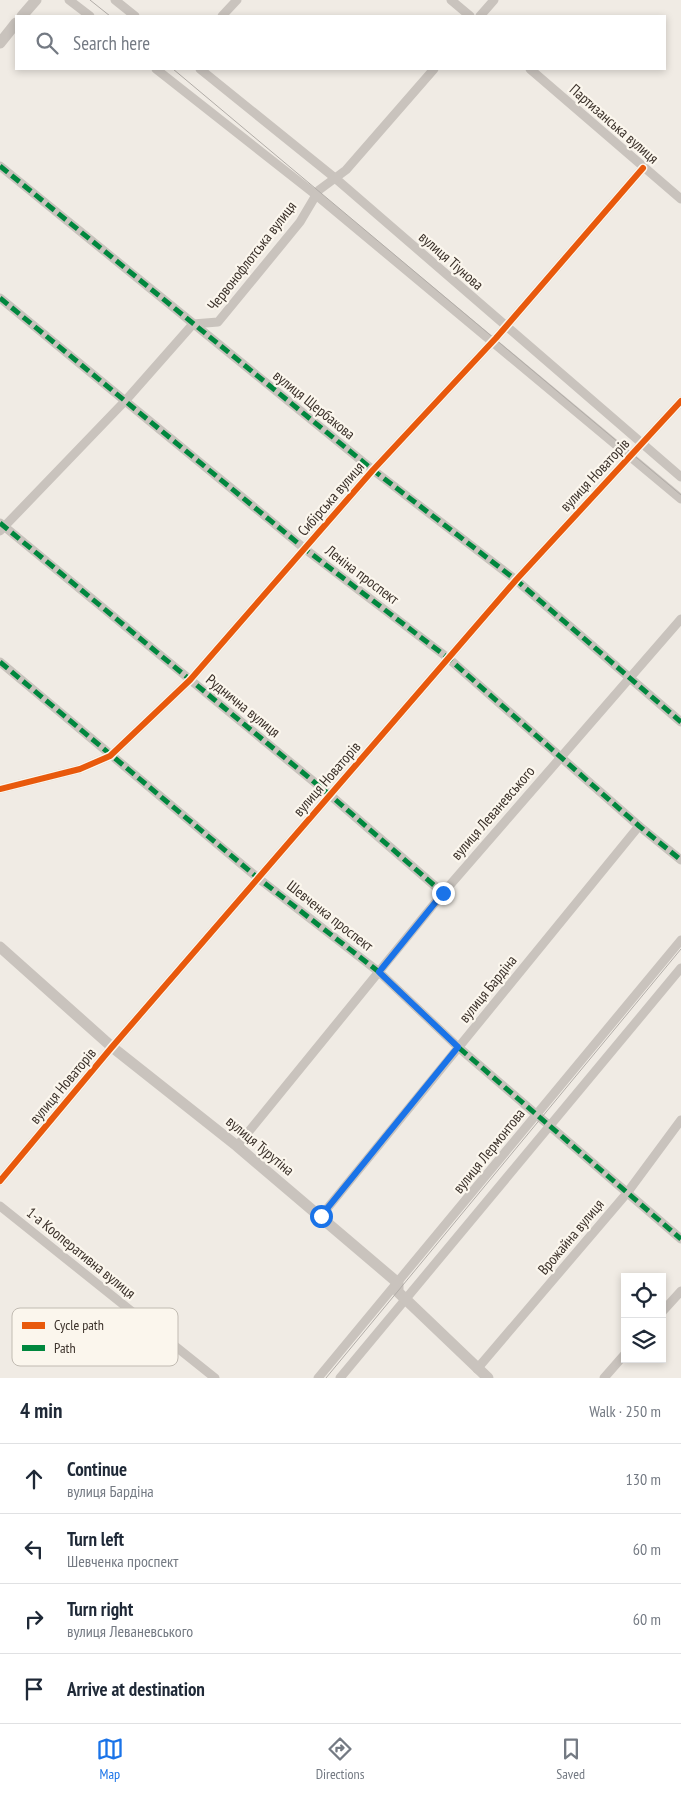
<!DOCTYPE html>
<html lang="en">
<head>
<meta charset="utf-8">
<style>
	body { margin:0; font-family:"PT Sans Narrow",sans-serif; background:#f2f2f3; color:#1f2937 }
	.controls { position:absolute; right:15px; bottom:15px; display:grid; overflow:hidden; border-radius:0px; box-shadow:0 2px 8px #0003 }
	.controls button { width:45px; height:45px; display:grid; place-items:center; padding:0; border:0; border-bottom:1px solid #e0e1e3; background:#fff; color:#1f2937; font:25px sans-serif }
	.stop { position:absolute; width:15px; height:15px; margin:-11px; border:4px solid #1a73e8; border-radius:50%; background:#fff }
	.stop.end { background:#1a73e8; border-color:#fff; box-shadow:0 1px 5px #0008 }
	.list { margin:0; padding:0; list-style:none }
	h2 { display:flex; justify-content:space-between; align-items:center; height:65px; margin:0; padding:0 20px; font-size:21px }
	h2 small { font-size:16px; font-weight:400; color:#747a83 }
	.list li { display:grid; grid-template-columns:32px 1fr auto; gap:15px; align-items:center; box-sizing:border-box; height:70px; padding:0 20px; border-top:1px solid #e0e1e3 }
	.list b { display:block; font-size:19px; white-space:nowrap }
	.list p { margin:0; font-size:16px; white-space:nowrap; color:#747a83 }
	.list em { font-size:16px; font-style:normal; color:#747a83 }
	.icon { flex:none; width:28px; height:28px; fill:none; stroke:currentColor; stroke-width:2; stroke-linecap:round; stroke-linejoin:round }
	.map { position:relative; flex:none; width:681px; height:1378px; overflow:hidden }
	.search { position:absolute; background:#fff; box-shadow:0 2px 8px #0003; left:15px; right:15px; top:15px; height:55px; display:flex; align-items:center; gap:12px; box-sizing:border-box; padding:0 18px; border-radius:0px; color:#747a83; font-size:19px }
	.sheet { height:345px; background:#fff }
	nav { display:flex; justify-content:space-around; align-items:center; box-sizing:border-box; height:70px; border-top:1px solid #e0e1e3; background:#fff; font-size:14px; color:#747a83 }
	nav a { display:grid; justify-items:center; gap:2px }
	nav .on { color:#1a73e8 }
	.map>svg:first-child { display:block }
</style>
</head>
<body>
<div class="map">
<svg width="681" height="1378" viewBox="0 0 681 1378">
	<rect width="100%" height="100%" fill="#f0ebe4"/>
	<g fill="none" stroke-linecap="round" stroke-linejoin="round">
		<g stroke="#c9c3bd" stroke-width="9">
			<polyline points="69,0 90,16"/>
			<polyline points="115,0 135,16"/>
			<polyline points="451,0 470,16"/>
			<polyline points="222,16 237,0"/>
			<polyline points="480,16 494,0"/>
			<polyline points="156,69 316,195 681,499"/>
			<polyline points="200,69 335,178 681,477"/>
			<polyline points="530,69 681,199"/>
			<polyline points="0,166 373,470 516,580 681,722"/>
			<polyline points="0,298 305,549 448,658 639,826 681,860"/>
			<polyline points="0,523 330,795 443,893"/>
			<polyline points="0,531 126,400 193,324 218,322 300,222 319,190 346,170 434,69"/>
			<polyline points="0,662 258,878 379,972 458,1047 681,1239"/>
			<polyline points="0,789 80,769 110,756 190,680 373,470 496,338 643,168"/>
			<polyline points="237,1146 443,893 681,619"/>
			<polyline points="0,1181 112,1047 516,580 681,401"/>
			<polyline points="0,1206 215,1378"/>
			<polyline points="321,1216 639,826"/>
			<polyline points="662,1312 681,1291"/>
			<polyline points="477,1369 627,1193 681,1120"/>
			<polyline points="318,1378 681,940"/>
			<polyline points="340,1378 681,968"/>
			<polyline points="604,1378 625,1354"/>
		</g>
		<g stroke="#c9c3bd" stroke-width="11">
			<polyline points="22,16 36,0"/>
			<polyline points="0,43 16,23"/>
			<polyline points="0,947 112,1047 237,1146 398,1283 398,1292 488,1378"/>
		</g>
		<g stroke="#b1aca7" stroke-width="1">
			<polyline points="90,0 110,16"/>
			<polyline points="173,69 681,495"/>
			<polyline points="326,1378 681,949"/>
		</g>
		<g stroke="#00873e" stroke-width="5" stroke-dasharray="10 5" stroke-linecap="butt">
			<polyline points="0,166 373,470 516,580 681,722"/>
			<polyline points="0,298 305,549 448,658 639,826 681,860"/>
			<polyline points="0,523 330,795 443,893"/>
			<polyline points="0,662 258,878 379,972 458,1047 681,1239"/>
		</g>
		<defs>
			<g id="cycleway">
				<polyline points="0,789 80,769 110,756 190,680 373,470 496,338 643,168"/>
				<polyline points="0,1181 112,1047 516,580 681,401"/>
			</g>
		</defs>
		<use href="#cycleway" stroke="#fbf6ed" stroke-width="9"/>
		<use href="#cycleway" stroke="#e8590c" stroke-width="6"/>
	</g>
	<g fill="none" stroke-linecap="round" stroke-linejoin="round">
		<polyline stroke="#1a73e8" stroke-width="6" points="321,1216 458,1047 379,972 443,893"/>
	</g>
	<g text-anchor="middle" stroke-width="4.5" stroke-linejoin="round" paint-order="stroke">
		<g font-size="15" fill="#3b312a" stroke="#fbf6ed">
			<text transform="translate(614 124) rotate(41)" y="5">Партизанська вулиця</text>
			<text transform="translate(252 256) rotate(-52)" y="5">Червонофлотська вулиця</text>
			<text transform="translate(451 261) rotate(41)" y="5">вулиця Тіунова</text>
			<text transform="translate(314 405) rotate(39)" y="5">вулиця Щербакова</text>
			<text transform="translate(595 475) rotate(-47)" y="5">вулиця Новаторів</text>
			<text transform="translate(331 499) rotate(-49)" y="5">Сибірська вулиця</text>
			<text transform="translate(362 575) rotate(37)" y="5">Леніна проспект</text>
			<text transform="translate(243 706) rotate(39)" y="5">Руднична вулиця</text>
			<text transform="translate(327 779) rotate(-49)" y="5">вулиця Новаторів</text>
			<text transform="translate(493 813) rotate(-49)" y="5">вулиця Леваневського</text>
			<text transform="translate(330 916) rotate(38)" y="5">Шевченка проспект</text>
			<text transform="translate(488 989) rotate(-51)" y="5">вулиця Бардіна</text>
			<text transform="translate(63 1086) rotate(-50)" y="5">вулиця Новаторів</text>
			<text transform="translate(260 1146) rotate(40)" y="5">вулиця Турутіна</text>
			<text transform="translate(489 1151) rotate(-51)" y="5">вулиця Лермонтова</text>
			<text transform="translate(571 1237) rotate(-50)" y="5">Врожайна вулиця</text>
			<text transform="translate(81 1253) rotate(39)" y="5">1-а Кооперативна вулиця</text>
		</g>
	</g>
	<rect x="12" y="1308" width="166" height="58" rx="8" fill="#fbf6ed" stroke="#c1bbb2" stroke-width="1"/>
	<rect x="22" y="1322" width="23" height="7" fill="#e8590c"/>
	<rect x="22" y="1345" width="23" height="6" fill="#00873e"/>
	<g font-size="14" fill="#3b312a">
		<text x="54" y="1330">Cycle path</text>
		<text x="54" y="1353">Path</text>
	</g>
</svg>
<div class="controls">
<button><svg class="icon" aria-label="locate" viewBox="0 0 24 24"><circle cx="12" cy="12" r="6"/><path d="M12 2v4M12 18v4M2 12h4M18 12h4"/></svg></button>
<button><svg class="icon" aria-label="layers" viewBox="0 0 24 24"><path d="M12 4l9 5-9 5-9-5zM3 14l9 5 9-5"/></svg></button>
</div>
<div class="stop" style="left:321px;top:1216px"></div>
<div class="stop end" style="left:443px;top:893px"></div>
<div class="search"><svg class="icon" aria-label="search" viewBox="0 0 24 24"><circle cx="10" cy="10" r="6"/><path d="M15 15l6 6"/></svg>Search here</div>
</div>
<section class="sheet">
<h2>4 min<small>Walk · 250 m</small></h2>
<ul class="list">
<li><svg class="icon" aria-label="ahead" viewBox="0 0 24 24"><path d="M12 20V5M6 11l6-6 6 6"/></svg><div><b>Continue</b><p>вулиця Бардіна</p></div><em>130 m</em></li>
<li><svg class="icon" aria-label="left" viewBox="0 0 24 24"><path d="M17 20v-9H6M10 6l-5 5 5 5"/></svg><div><b>Turn left</b><p>Шевченка проспект</p></div><em>60 m</em></li>
<li><svg class="icon" aria-label="right" viewBox="0 0 24 24"><path d="M7 20v-9h11M14 6l5 5-5 5"/></svg><div><b>Turn right</b><p>вулиця Леваневського</p></div><em>60 m</em></li>
<li><svg class="icon" aria-label="arrive" viewBox="0 0 24 24"><path d="M6 21V4h12l-3 4 3 4H6"/></svg><div><b>Arrive at destination</b></div></li>
</ul>
</section>
<nav>
<a class="on"><svg class="icon" aria-label="map" viewBox="0 0 24 24"><path d="M3 6l6-2 6 2 6-2v14l-6 2-6-2-6 2zM9 4v14M15 6v14"/></svg>Map</a>
<a><svg class="icon" aria-label="directions" viewBox="0 0 24 24"><path d="M12 3l9 9-9 9-9-9zM9 14v-3h6M13 9l2 2-2 2"/></svg>Directions</a>
<a><svg class="icon" aria-label="saved" viewBox="0 0 24 24"><path d="M7 4h10v16l-5-4-5 4z"/></svg>Saved</a>
</nav>
</body>
</html>
